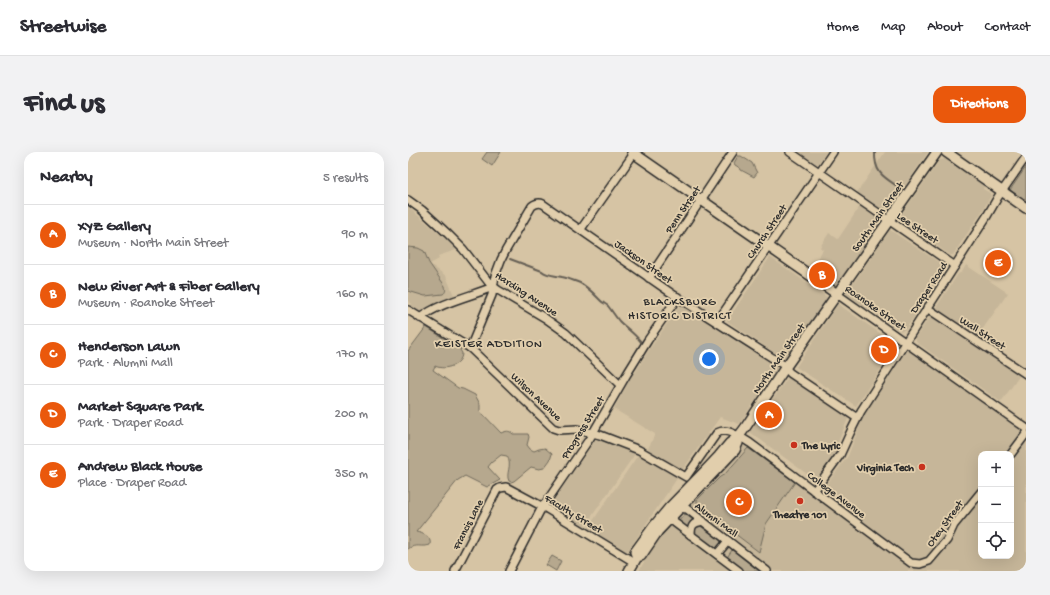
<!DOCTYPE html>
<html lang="en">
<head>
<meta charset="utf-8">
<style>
	body { margin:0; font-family:"Gochi Hand",sans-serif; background:#f2f2f3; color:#2b2b33 }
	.controls { position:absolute; right:12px; bottom:12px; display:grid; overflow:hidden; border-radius:8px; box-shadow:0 4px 16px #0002 }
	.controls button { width:36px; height:36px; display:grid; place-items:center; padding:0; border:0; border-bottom:1px solid #e1e1e2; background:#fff; color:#2b2b33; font:20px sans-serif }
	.you { position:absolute; left:301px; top:207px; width:14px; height:14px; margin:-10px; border:3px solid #fff; border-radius:50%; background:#1a73e8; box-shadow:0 0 0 6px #1a73e833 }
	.badge { display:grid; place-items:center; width:26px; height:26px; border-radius:50%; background:#ea580c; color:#fff; font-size:13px; font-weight:700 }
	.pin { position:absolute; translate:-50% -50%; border:2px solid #fff; box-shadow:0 1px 4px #0006 }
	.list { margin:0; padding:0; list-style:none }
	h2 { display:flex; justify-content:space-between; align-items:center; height:52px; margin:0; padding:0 16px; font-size:17px }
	h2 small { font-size:13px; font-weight:400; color:#7c7c81 }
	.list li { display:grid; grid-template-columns:26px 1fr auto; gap:12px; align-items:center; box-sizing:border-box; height:60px; padding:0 16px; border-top:1px solid #e1e1e2 }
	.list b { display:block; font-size:15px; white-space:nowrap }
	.list p { margin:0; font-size:13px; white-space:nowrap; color:#7c7c81 }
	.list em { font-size:13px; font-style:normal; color:#7c7c81 }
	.icon { flex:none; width:22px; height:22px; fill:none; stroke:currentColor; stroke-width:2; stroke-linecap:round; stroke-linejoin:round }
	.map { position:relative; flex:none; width:618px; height:419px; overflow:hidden; border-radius:12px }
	header { display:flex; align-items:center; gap:24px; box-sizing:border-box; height:56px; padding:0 20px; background:#fff; border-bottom:1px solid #e1e1e2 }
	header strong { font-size:19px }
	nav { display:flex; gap:22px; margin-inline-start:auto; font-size:14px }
	.intro { display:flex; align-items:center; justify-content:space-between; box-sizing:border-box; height:96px; padding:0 24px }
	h1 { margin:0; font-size:28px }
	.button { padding:10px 18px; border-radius:12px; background:#ea580c; color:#fff; font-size:14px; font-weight:700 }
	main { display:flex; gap:24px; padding:0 24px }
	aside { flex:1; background:#fff; border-radius:12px; box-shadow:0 4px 16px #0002 }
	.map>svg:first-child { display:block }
</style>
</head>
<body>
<header>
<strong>Streetwise</strong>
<nav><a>Home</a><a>Map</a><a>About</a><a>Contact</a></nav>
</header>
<div class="intro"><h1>Find us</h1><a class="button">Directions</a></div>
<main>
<aside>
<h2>Nearby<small>5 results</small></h2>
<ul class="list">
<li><span class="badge">A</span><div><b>XYZ Gallery</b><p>Museum · North Main Street</p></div><em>90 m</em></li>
<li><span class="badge">B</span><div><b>New River Art &amp; Fiber Gallery</b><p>Museum · Roanoke Street</p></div><em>160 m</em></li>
<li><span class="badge">C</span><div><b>Henderson Lawn</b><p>Park · Alumni Mall</p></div><em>170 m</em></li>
<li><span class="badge">D</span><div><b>Market Square Park</b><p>Park · Draper Road</p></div><em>200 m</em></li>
<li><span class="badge">E</span><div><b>Andrew Black House</b><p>Place · Draper Road</p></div><em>350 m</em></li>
</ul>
</aside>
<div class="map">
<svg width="618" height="419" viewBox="0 0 618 419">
	<rect width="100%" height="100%" fill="#d6c4a4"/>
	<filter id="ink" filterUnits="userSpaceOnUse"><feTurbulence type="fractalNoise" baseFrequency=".025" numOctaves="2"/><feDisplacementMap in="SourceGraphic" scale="8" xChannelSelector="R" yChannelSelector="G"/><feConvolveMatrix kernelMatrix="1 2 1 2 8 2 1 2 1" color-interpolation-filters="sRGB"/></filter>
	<g filter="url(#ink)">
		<g fill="#c6b699" fill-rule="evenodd">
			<polygon points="390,0 418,0 409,13"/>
			<polygon points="477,0 520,0 478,62 448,42"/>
			<polygon points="537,7 576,34 575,37 582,41 583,44 573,61 545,103 542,103 515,84 513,85 492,70 491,66 532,8"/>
			<polygon points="452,54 472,68 473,70 428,134 402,117 415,98 412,95 421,81 430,87"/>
			<polygon points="0,55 41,90 48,98 30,104 31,107 22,112 38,124 47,146 9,160 3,156 4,152 0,149"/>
			<polygon points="482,78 538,115 498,177 494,179 491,178 438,142"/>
			<polygon points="362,105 419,145 412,157 376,207 319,169"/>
			<polygon points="558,113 600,141 569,185 529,158 529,154 550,122 554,120"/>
			<polygon points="430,152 476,184 464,203 476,212 448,254 388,215"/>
			<polygon points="272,153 370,216 331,272 312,265 273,320 239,299 247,282 206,257 226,220 227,221 241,198"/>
			<polygon points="523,165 527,166 612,223 593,250 508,190 508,185 521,166"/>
			<path d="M500 197 618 281V419H231L241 401 266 366 340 290 440 364 445 357 416 336 440 304 455 265ZM573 302H603V404H573Z"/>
			<polygon points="381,224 441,264 428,295 430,297 407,328 342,280"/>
			<polygon points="189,287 227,302 177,374 142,354 187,288"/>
			<polygon points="230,303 270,325 219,400 180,376"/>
		</g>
		<g fill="#b6a88e" stroke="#706a5c">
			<polygon points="79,0 93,0 84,14 74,7"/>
			<polygon points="330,4 333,4 344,11 349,21 346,25 333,18 332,16 327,13 326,11"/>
			<polygon points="618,15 618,50 602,38"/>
			<path d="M0 95 10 96 16 99 21 111 37 134C38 138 38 140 35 142L17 144 0 139Z"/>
			<path d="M18 175 53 197 52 198 54 201C54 213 37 219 27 214L25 218 50 236 55 237 67 243 72 252V259L93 281C98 279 101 278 105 282H120L121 285 119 293 122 297 126 299 131 297 137 296 144 302 142 308 136 316 131 317 123 315 106 329 103 330 101 329C97 321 105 314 99 304L93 303 83 311 80 315 92 328 79 335 57 324 50 328 8 380C15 381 24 385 22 393 13 396 8 391 0 397V199Z"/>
			<polygon points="476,184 489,193 476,212 464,203"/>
			<polygon points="340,296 387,330 358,372 351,400 289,353 289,348 312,325 317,322"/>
			<polygon points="277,362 286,369 280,377 270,370"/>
			<polygon points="291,373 312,388 313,391 309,396 306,396 286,383 285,377"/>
			<polygon points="324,398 351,419 335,419 318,407"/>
			<polygon points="144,404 153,409 148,419 138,413"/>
		</g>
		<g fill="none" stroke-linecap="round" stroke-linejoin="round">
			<g stroke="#655f54" stroke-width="2">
				<path d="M467 0C466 23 478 26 495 38"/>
				<path d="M102 107 134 119C140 124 147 123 154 125 160 126 166 129 172 131 180 135 186 142 193 149 195 151 198 152 200 154 204 159 207 164 211 169 218 176 227 182 233 190"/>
			</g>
			<defs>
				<g id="minor">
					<polyline points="382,0 547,114"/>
					<polyline points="0,48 14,58 40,82 55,97 82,132 90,138 137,166 158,181 212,233"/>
					<polyline points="173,77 227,0"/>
					<polyline points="241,126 325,0"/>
					<polyline points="429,142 618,276"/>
					<polyline points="519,156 618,222"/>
					<path d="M0 158 62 196 145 276 151 278 169 277 192 283 231 298 278 325 309 281C311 280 313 279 315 279 322 278 336 287 342 291L503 411 512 412 521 409 539 388 546 373 573 340"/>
					<path d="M12 166C31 151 63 144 85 135"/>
					<polyline points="309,170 425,0"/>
					<path d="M62 196 84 143 87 124 93 108 98 98 124 54C128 51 131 50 135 52L266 143 374 212 382 221 449 266"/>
					<polyline points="603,302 618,282"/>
					<polyline points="406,339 432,303 443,279 453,259 552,106 579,64 590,45 618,5"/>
					<polyline points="268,356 279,357 359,419"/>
					<polyline points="263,361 267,371 331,419"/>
					<path d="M283 383C283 373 285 371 295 369"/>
					<polyline points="309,402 320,389"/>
					<polyline points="47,419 89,338 92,336 98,335 139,357 226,410"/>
					<polyline points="101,419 132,359 182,286 219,222 240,188 270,145"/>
				</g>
				<g id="major">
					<polyline points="224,0 429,142"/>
					<polyline points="538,0 618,56"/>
					<polyline points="229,405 227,400 246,374 261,356 297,319 311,304 322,291 331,284 337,276 377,216 529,0"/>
					<polyline points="221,419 229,405 233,404 250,379 327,298 330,291 331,284"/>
				</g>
			</defs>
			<use href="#minor" stroke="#2b2b2b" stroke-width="10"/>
			<use href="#major" stroke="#2b2b2b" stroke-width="12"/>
			<use href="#minor" stroke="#e1ceac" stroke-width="7"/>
			<use href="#major" stroke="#e1ceac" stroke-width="9"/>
		</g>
	</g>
	<g fill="#c8321e" stroke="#e1ceac" stroke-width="1.5">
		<circle cx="386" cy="293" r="4"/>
		<circle cx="514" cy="315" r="4"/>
		<circle cx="392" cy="349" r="4"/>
	</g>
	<g text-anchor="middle" stroke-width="3.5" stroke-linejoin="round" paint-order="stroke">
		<g font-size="11" fill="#2b2b2b" stroke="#e1ceac">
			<text transform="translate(274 57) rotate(-56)" y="4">Penn Street</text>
			<text transform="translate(469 64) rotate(-55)" y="4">South Main Street</text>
			<text transform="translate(510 75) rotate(34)" y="4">Lee Street</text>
			<text transform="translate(358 79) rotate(-56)" y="4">Church Street</text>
			<text transform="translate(236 109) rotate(35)" y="4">Jackson Street</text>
			<text transform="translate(520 135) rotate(-57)" y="4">Draper Road</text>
			<text transform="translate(119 141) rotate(33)" y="4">Harding Avenue</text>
			<text transform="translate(468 155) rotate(35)" y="4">Roanoke Street</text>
			<text transform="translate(575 180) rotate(33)" y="4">Wall Street</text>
			<text transform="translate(370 206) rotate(-55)" y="4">North Main Street</text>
			<text transform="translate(129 244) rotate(43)" y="4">Wilson Avenue</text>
			<text transform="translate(174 275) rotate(-58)" y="4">Progress Street</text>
			<text transform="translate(429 342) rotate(37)" y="4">College Avenue</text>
			<text transform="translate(166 361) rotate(31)" y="4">Faculty Street</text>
			<text transform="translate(309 367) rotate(37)" y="4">Alumni Mall</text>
			<text transform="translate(536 371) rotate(-54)" y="4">Otey Street</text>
			<text transform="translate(59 372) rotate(-63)" y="4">Francis Lane</text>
		</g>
		<g font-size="11" font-weight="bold" fill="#2b2b2b" stroke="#e1ceac" text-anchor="start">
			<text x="394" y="297">The Lyric</text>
			<text x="506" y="319" text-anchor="end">Virginia Tech</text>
			<text x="392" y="366" text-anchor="middle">Theatre 101</text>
		</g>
		<g font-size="12" letter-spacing="1" fill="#2b2b2b" stroke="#e1ceac">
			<text x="272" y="153">BLACKSBURG<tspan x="272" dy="14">HISTORIC DISTRICT</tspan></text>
			<text x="81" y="195">KEISTER ADDITION</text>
		</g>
	</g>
</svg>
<div class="controls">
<button>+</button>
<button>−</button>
<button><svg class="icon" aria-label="locate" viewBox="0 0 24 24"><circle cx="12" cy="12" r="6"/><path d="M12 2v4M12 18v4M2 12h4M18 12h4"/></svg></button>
</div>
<div class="you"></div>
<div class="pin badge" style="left:361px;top:263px">A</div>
<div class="pin badge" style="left:414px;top:123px">B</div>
<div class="pin badge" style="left:331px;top:350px">C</div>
<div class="pin badge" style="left:476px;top:198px">D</div>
<div class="pin badge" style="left:590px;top:111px">E</div>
</div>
</main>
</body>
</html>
